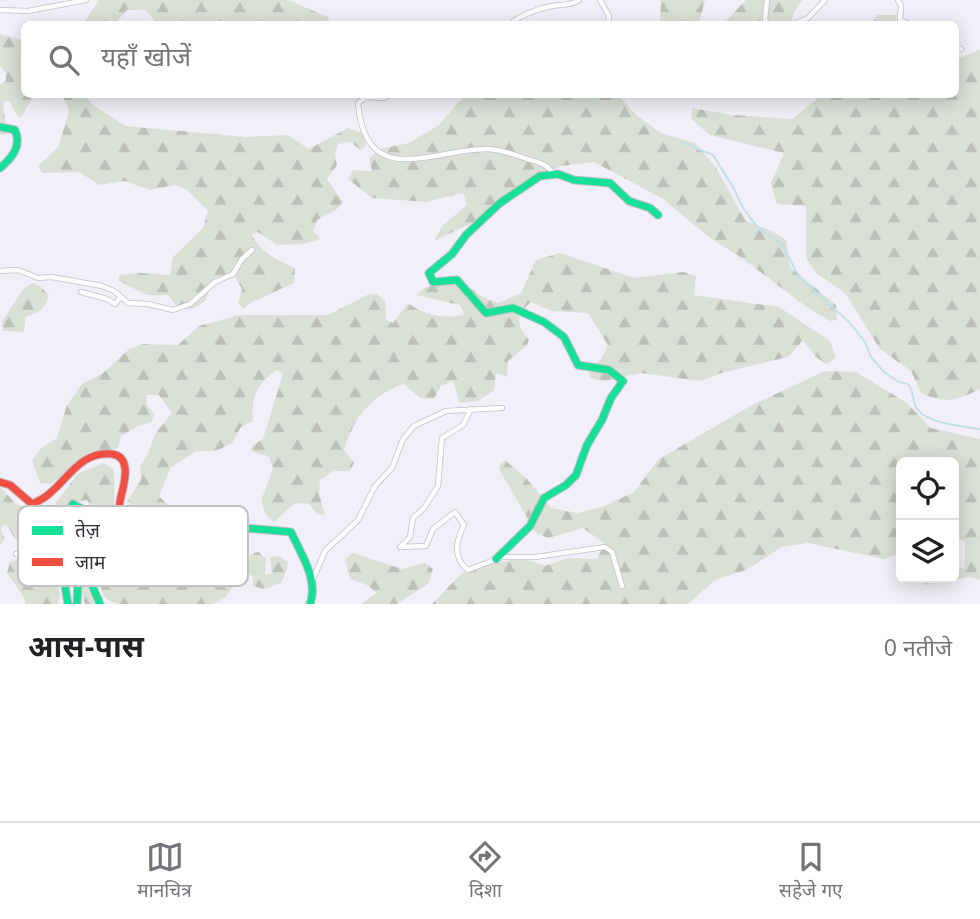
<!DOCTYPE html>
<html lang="hi">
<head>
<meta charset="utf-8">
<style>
	body { margin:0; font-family:Helvetica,"Noto Sans Devanagari",sans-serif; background:#f6f6f6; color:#202124 }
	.controls { position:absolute; right:21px; bottom:21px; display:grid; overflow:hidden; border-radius:10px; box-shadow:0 4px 18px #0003 }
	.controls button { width:63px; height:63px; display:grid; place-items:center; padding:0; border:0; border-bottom:2px solid #e0e0e0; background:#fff; color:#202124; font:35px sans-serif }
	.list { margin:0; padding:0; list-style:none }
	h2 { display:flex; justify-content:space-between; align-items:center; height:91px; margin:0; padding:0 28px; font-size:30px }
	h2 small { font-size:23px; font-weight:400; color:#757577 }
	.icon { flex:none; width:38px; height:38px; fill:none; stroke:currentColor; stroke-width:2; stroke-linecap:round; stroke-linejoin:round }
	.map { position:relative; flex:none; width:980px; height:604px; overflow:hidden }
	.search { position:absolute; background:#fff; box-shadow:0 4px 18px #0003; left:21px; right:21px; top:21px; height:77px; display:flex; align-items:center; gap:18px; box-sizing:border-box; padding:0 24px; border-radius:10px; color:#757577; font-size:26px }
	.sheet { height:217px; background:#fff }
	nav { display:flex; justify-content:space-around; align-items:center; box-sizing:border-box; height:98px; border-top:2px solid #e0e0e0; background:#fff; font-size:19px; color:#757577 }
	nav a { display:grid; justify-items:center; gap:4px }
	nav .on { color:#77737c }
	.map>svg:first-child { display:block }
</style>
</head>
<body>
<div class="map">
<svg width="980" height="604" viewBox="0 0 980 604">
	<defs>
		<pattern id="forest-firs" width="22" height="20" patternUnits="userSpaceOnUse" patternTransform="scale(1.75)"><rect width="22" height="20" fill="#dae0d6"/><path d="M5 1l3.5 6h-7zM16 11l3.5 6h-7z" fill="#bcc0b8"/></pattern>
	</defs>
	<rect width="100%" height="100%" fill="#f3eff8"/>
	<g fill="url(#forest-firs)">
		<polygon points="99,0 288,0 328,17 330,24 158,24 145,10 127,10 115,24 87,24 85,21"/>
		<polygon points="661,0 705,0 699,24 660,24"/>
		<polygon points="746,0 802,0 794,12 790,24 723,24"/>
		<polygon points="878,15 897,15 895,24 869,24"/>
		<polygon points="0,34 24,41 24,94 37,95 32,98 21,118 16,114 10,102 5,101 3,104 7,133 5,135 0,134 0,84 6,81 6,73 0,66"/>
		<path d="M980 49V389C956 401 947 404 921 393L911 371 880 349 845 293 816 273 806 258V206L777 204 771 183 784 153 710 135 691 119 692 108 733 115 792 119 822 95 956 94V60Z"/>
		<polygon points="473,94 618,95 635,114 661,133 695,143 715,166 746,221 772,231 786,240 790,267 836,305 837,320 830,321 808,308 742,258 710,238 663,199 594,162 561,166 529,182 485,217 434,241 442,226 467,205 463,193 427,202 372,198 348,179 353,170 372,171 369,158 381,149 409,143 439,125 462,98"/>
		<path d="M62 95H84L93 105 126 126 245 137 288 135 309 149 348 128 366 134 365 147 360 150 351 142 338 144 335 154 337 165 327 179 343 202 336 210 317 220 313 231 321 239 302 244 277 245 258 232 252 234C259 252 279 261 295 268L294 283 250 303 243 309 238 303 242 289 235 277H216L204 302 192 309 177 307 168 295H147L119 281V275L140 273 170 275 173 257 203 228 208 211 186 189 174 185 150 190 124 181 99 185 79 172 42 173 38 166 59 146 69 110Z"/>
		<path d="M560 253 634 278 683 272 696 276 694 295 779 307 830 341 836 358 826 364 816 357 803 340 788 357 722 373 700 381 640 373 605 381 590 378 589 371 601 359 608 345 588 313 551 311 531 302C515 316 516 324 529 340L527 345 508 361 507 377 496 373 494 390 478 401 460 403 453 381 441 386 434 399 421 398 403 384C371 396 354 417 344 450L354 463 350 471H334L320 480 319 494 325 515 317 514 309 504 295 503 274 522 266 515 261 501 273 468 269 457 251 451 253 445 263 439 283 374 277 370C256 384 251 397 253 421L241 427 232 443 216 451H197L171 467 159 496 168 505V511C157 522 147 519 133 515L128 500 141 480 140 466 148 454 155 434 172 413 159 395H147L146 404 155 415 151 422 138 426 121 436 118 448 83 459 51 484 40 483 32 461 40 449 57 438 67 405 82 384 102 374 128 350 143 344 178 345 199 326 239 315H328L367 295 377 294 385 301 386 320 393 323 408 303C423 315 446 320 464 314L460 305 416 295 426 287 459 281 485 298 498 303 521 293 536 260Z"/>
		<path d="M33 283 41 287 49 295C45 309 40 312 26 317L24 332 3 331 2 321C13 309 18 289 33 283Z"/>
		<polygon points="825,371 856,372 907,403 931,428 980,439 980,580 968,577 926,585 919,579 954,578 954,570 965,567 965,542 954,534 954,462 901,462 901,553 884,559 808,543 782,547 746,570 715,580 688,604 432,604 462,573 501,562 522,558 545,566 568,558 597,559 604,543 583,528 548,538 536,533 499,469 501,463 506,461 527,479 551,508 577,513 602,507 634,492 659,459 752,405"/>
		<path d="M103 463 114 469 115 523 107 545H102C87 525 99 518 87 500L79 501C69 516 53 544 32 544 27 544 20 541 15 539L7 525 2 526 1 531 5 538 0 546V487L15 503 34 512 54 505 78 474Z"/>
		<path d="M81 519C83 523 83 527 83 530 86 549 104 565 119 574L152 565C174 586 163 573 187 578 192 579 198 583 204 583 214 583 221 577 232 579L234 585 226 597 213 604H120C114 603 108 601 104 596 101 592 101 585 99 580 90 565 75 550 68 537Z"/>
		<polygon points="259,552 266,559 265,575 272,573 270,557 279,556 288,562 287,570 281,583 264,589 253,586 253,576 236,570 253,553"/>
		<polygon points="353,553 402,569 425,563 433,569 429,583 397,604 361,604 377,593 367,585 350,579 345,559"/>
		<path d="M68 554C86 566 83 590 98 604H85C81 591 78 579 63 576L57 581 60 594 58 604H26L23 596 7 573 10 562 15 560 43 565Z"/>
	</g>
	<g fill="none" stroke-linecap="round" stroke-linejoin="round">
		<path stroke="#c1e0e5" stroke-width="2" d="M681 142 713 155 733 187 743 208 758 228 782 244 799 277 849 322 865 342 871 357 884 372 899 382 908 384C914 392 912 396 915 405 921 423 962 426 980 429"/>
		<defs>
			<g id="street">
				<polyline points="600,0 609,16 608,24"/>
				<polyline points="898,0 901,6 900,20 910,24"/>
				<polyline points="0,10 28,11 86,0"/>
				<path d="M510 24C522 14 537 9 552 6 562 4 571 6 579 0"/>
				<polyline points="767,24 765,19 767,0"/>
				<polyline points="794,24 808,18 825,0"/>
				<polyline points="956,48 961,49"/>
				<path d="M392 94 384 98 366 97 358 103C365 190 431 150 485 149 498 149 514 154 527 159 538 162 548 164 554 175"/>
				<polyline points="0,271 18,270 38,278 52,277 102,286 114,291 128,303 148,304 173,310 190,304 215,282 233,274 242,259 252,250"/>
				<polyline points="81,292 107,299 115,304 120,298"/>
				<path d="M471 409 463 425 442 438 438 486 424 508 413 518 410 537 400 547 426 546 433 529 455 512 464 525C456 541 452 557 468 570L502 557H535L605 547 612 552 622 586"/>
				<path d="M16 554C46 567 48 538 67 526"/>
				<polyline points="313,579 325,551 358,520 375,486 392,468 403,439 414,426 446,411 502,408"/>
			</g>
			<g id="fast">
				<path d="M0 127 15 130C22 146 12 158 0 168"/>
				<path d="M136 523 183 522 203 534 212 535 233 527 291 532C301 554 319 580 310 604"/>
				<polyline points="496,559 530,526 544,498 566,485 576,475 587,445 602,420 611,398 623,381 609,370 578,365 564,337 544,322 513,308 486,313 457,280 433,282 429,273 452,254 466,235 500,203 540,176 558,174 574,180 610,183 629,201 650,208 658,215"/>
				<polyline points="68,604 64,580 68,570 74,569 78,581 77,604"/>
				<path d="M100 604 67 526 69 510 73 504 84 510C86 517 85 525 87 532 89 541 95 550 101 557 122 580 145 557 168 549L173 551C175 557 178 566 183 571 202 587 245 568 237 542L205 546 176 533 136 529 127 525 122 517"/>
			</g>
			<path id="jam" d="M0 482 10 485 32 504C39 501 45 498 50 493 70 476 82 451 112 454 120 455 124 460 125 468 127 483 119 496 119 511L122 516 136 523"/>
		</defs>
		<use href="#street" stroke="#c3bfc8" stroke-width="6"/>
		<use href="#fast" stroke="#c3bfc8" stroke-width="9"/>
		<use href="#jam" stroke="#c3bfc8" stroke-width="9"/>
		<use href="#street" stroke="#fdfdfe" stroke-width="4.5"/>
		<use href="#fast" stroke="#16e098" stroke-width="7"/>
		<use href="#jam" stroke="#f24e42" stroke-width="7"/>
	</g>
	<rect x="18" y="506" width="230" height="80" rx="10" fill="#fff" stroke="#c2c1c4" stroke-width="2"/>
	<rect x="32" y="526" width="31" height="9" fill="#16e098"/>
	<rect x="32" y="558" width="31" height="8" fill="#f24e42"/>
	<g font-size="19" fill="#34303a">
		<text x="75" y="537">तेज़</text>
		<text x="75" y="569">जाम</text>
	</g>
</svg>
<div class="controls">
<button><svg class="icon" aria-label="locate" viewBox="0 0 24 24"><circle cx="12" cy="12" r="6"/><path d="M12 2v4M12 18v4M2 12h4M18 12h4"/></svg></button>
<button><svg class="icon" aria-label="layers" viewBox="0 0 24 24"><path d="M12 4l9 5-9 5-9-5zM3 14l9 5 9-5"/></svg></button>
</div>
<div class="search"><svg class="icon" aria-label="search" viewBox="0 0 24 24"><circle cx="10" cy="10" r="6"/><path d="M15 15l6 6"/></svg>यहाँ खोजें</div>
</div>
<section class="sheet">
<h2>आस-पास<small>0 नतीजे</small></h2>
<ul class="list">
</ul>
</section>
<nav>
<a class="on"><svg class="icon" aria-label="map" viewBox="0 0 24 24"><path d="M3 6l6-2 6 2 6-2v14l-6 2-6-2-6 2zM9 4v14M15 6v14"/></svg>मानचित्र</a>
<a><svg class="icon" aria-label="directions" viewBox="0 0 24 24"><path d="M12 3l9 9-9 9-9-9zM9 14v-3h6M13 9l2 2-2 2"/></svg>दिशा</a>
<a><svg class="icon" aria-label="saved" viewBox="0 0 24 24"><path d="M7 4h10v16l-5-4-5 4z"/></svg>सहेजे गए</a>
</nav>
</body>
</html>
